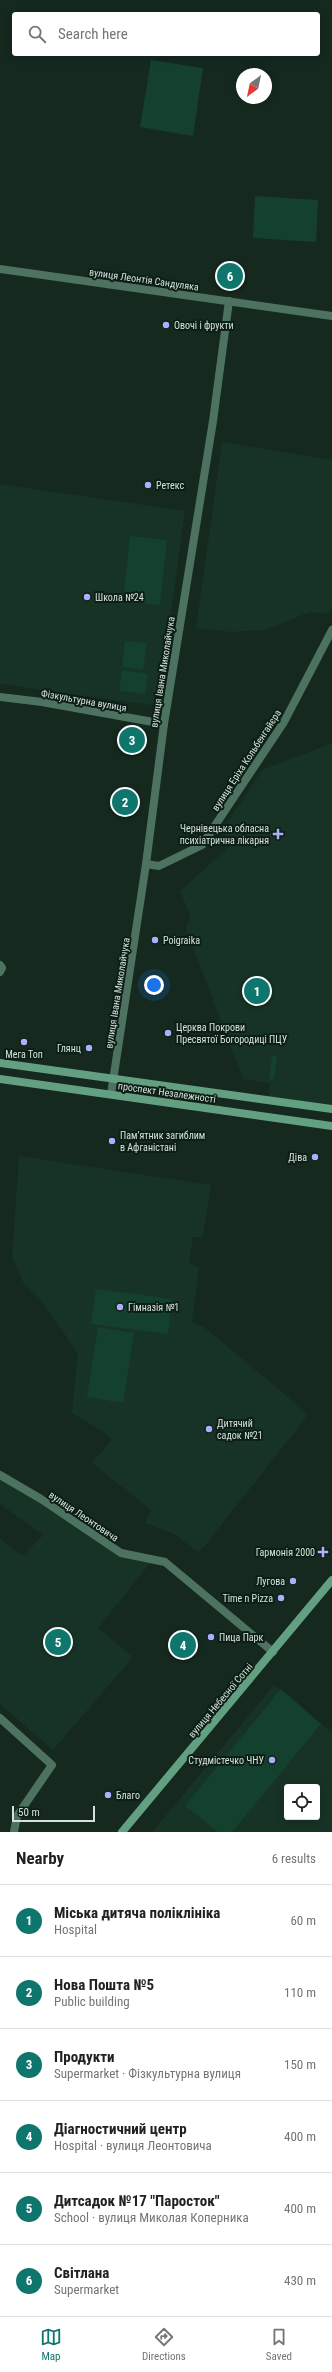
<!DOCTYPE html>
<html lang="en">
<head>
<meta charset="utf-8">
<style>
	body { margin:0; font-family:"Roboto Condensed",sans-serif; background:#f6f6f6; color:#202124 }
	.controls { position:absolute; right:12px; bottom:12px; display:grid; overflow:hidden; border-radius:4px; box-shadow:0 2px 10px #0003 }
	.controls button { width:36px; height:36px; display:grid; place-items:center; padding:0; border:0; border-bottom:1px solid #e0e0e0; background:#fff; color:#202124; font:20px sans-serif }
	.compass { position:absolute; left:236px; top:68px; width:36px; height:36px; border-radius:50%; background:#fff; box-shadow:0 2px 10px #0003; rotate:213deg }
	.scale { position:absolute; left:12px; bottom:10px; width:83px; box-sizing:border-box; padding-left:4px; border:2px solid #d5e1da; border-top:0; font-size:11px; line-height:14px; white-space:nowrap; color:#d5e1da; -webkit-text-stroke:3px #0c1f16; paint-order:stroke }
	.you { position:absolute; left:154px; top:985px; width:14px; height:14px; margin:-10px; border:3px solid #fff; border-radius:50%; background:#1a73e8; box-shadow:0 0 0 6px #1a73e833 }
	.badge { display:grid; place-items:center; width:26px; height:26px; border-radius:50%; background:#0f766e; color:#fff; font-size:13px; font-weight:700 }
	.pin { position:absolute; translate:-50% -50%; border:2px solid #fff; box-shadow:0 1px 4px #0006 }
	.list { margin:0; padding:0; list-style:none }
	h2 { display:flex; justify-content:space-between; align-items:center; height:52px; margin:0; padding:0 16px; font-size:17px }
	h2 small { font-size:13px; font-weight:400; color:#757577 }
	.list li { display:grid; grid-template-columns:26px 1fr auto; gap:12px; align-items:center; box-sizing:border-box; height:72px; padding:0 16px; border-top:1px solid #e0e0e0 }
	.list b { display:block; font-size:15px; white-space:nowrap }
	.list p { margin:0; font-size:13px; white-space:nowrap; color:#757577 }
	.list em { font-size:13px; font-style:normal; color:#757577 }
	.icon { flex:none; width:22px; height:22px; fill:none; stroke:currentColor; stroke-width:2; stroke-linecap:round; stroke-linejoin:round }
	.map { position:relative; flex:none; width:332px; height:1832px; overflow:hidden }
	.search { position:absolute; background:#fff; box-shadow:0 2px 10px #0003; left:12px; right:12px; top:12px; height:44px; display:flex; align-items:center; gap:10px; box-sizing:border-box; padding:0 14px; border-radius:4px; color:#757577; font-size:15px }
	.sheet { height:484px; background:#fff }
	nav { display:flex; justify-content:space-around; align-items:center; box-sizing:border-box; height:56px; border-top:1px solid #e0e0e0; background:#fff; font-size:11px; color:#757577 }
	nav a { display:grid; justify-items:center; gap:2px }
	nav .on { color:#0f766e }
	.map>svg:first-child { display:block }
</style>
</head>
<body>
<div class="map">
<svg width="332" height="1832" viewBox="0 0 332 1832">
	<rect width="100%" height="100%" fill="#15291f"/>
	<g fill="#173326" fill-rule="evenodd">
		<polygon points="222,442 332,460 332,606 327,614 310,612 265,630 231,632 196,628"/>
		<polygon points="0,484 185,511 158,706 0,684"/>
		<polygon points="332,743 332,1110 269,1102 270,1083 243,1079 186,929 190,915 180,891 229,847 223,829 262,770"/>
		<polygon points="19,1156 211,1185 203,1237 193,1237 189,1264 199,1267 192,1322 203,1326 306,1412 305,1419 199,1553 174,1534 145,1523 151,1510 92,1463 112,1439 103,1432 72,1413 78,1353 39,1298 24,1284 12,1257"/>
		<polygon points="3,1478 120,1554 151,1562 98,1628 133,1657 53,1750 0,1704 0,1539 23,1556 43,1535 0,1504 0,1480"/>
		<path d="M274 1685 332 1733V1832H152ZM287 1787H317V1817H287Z"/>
	</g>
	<g fill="#14412d">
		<polygon points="151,60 203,68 193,136 140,127"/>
		<polygon points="255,196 318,200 316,242 253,238"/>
		<polygon points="130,536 167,540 160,605 123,601"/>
		<polygon points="125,641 147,643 143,670 122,667"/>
		<polygon points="122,670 148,674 145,694 119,691"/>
		<polygon points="272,1055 277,1056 274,1079 269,1079"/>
		<polygon points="96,1289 172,1299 168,1334 91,1324"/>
		<polygon points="98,1327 134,1333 123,1403 87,1397"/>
		<polygon points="281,1689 321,1724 232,1832 218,1832 185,1806"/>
	</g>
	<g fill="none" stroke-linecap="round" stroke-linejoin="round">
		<g stroke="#4d7360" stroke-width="8">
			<polyline points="0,269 332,316"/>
			<polyline points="0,697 42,702 164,724"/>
			<polyline points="146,864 159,866 202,845 284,722 332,630"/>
			<polyline points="0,965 2,968 0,972"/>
			<polyline points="111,1094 146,864 164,724 213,421 229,301"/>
			<polyline points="0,1475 41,1499 121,1553 165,1562 273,1652"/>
			<polyline points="0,1718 52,1765 17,1816 14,1832"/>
		</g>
		<g stroke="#62a081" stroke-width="8">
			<polyline points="0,1063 332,1109"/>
			<polyline points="0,1079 332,1126"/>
			<polyline points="122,1832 332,1580"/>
		</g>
	</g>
	<g fill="#afaefa" stroke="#0c1f16" stroke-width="1.5">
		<circle cx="166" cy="325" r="4"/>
		<circle cx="148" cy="485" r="4"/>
		<circle cx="87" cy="597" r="4"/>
		<path d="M276 828h4v4h4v4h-4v4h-4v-4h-4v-4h4z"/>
		<circle cx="155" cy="940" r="4"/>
		<circle cx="168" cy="1033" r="4"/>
		<circle cx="24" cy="1042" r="4"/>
		<circle cx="89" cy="1048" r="4"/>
		<circle cx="112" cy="1141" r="4"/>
		<circle cx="315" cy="1157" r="4"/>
		<circle cx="120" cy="1307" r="4"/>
		<circle cx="209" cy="1429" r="4"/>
		<path d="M321 1546h4v4h4v4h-4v4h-4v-4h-4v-4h4z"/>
		<circle cx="293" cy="1581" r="4"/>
		<circle cx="281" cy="1598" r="4"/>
		<circle cx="211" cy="1637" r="4"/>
		<circle cx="272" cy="1760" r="4"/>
		<circle cx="108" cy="1795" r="4"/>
	</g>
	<g text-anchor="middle" stroke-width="4" stroke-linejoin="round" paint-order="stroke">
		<g font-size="10" fill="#d5e1da" stroke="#0c1f16">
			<text transform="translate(144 279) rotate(8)" y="4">вулиця Леонтія Сандуляка</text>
			<text transform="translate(162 672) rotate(-81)" y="4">вулиця Івана Миколайчука</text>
			<text transform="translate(84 700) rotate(10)" y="4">Фізкультурна вулиця</text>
			<text transform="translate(246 760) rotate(-57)" y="4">вулиця Еріха Кольбенгайєра</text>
			<text transform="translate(117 993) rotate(-81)" y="4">вулиця Івана Миколайчука</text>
			<text transform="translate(167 1092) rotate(8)" y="4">проспект Незалежності</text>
			<text transform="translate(84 1516) rotate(34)" y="4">вулиця Леонтовича</text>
			<text transform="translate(220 1700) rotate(-50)" y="4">вулиця Небесної Сотні</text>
		</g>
		<g font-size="10" fill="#d5e1da" stroke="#0c1f16" text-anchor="start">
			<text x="174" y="329">Овочі і фрукти</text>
			<text x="156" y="489">Ретекс</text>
			<text x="95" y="601">Школа №24</text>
			<text x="269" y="832" text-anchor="end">Чернівецька обласна<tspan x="269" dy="12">психіатрична лікарня</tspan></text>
			<text x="163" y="944">Poigraika</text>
			<text x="176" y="1031">Церква Покрови<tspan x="176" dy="12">Пресвятої Богородиці ПЦУ</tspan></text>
			<text x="81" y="1052" text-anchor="end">Глянц</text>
			<text x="24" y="1058" text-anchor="middle">Мега Топ</text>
			<text x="120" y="1139">Пам’ятник загиблим<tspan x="120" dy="12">в Афганістані</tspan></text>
			<text x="307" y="1161" text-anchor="end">Діва</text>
			<text x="128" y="1311">Гімназія №1</text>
			<text x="217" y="1427">Дитячий<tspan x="217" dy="12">садок №21</tspan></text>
			<text x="315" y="1556" text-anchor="end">Гармонія 2000</text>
			<text x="285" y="1585" text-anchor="end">Лугова</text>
			<text x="273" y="1602" text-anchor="end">Time n Pizza</text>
			<text x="219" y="1641">Пица Парк</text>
			<text x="264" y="1764" text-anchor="end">Студмістечко ЧНУ</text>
			<text x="116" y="1799">Благо</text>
		</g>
	</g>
</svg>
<div class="controls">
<button><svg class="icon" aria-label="locate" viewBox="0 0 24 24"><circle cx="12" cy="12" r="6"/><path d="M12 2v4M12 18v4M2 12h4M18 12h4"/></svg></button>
</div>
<svg class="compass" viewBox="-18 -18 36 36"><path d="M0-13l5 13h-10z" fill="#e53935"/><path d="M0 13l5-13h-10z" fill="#757577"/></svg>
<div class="scale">50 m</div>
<div class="you"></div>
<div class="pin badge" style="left:257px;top:991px">1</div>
<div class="pin badge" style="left:125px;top:802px">2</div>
<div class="pin badge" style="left:132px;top:740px">3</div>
<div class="pin badge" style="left:183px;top:1645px">4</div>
<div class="pin badge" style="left:58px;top:1642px">5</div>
<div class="pin badge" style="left:230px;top:276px">6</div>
<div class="search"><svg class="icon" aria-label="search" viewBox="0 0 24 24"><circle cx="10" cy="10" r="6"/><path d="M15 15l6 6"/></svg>Search here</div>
</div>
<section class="sheet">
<h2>Nearby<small>6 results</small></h2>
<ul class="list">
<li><span class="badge">1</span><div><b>Міська дитяча поліклініка</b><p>Hospital</p></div><em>60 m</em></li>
<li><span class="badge">2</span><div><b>Нова Пошта №5</b><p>Public building</p></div><em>110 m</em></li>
<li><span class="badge">3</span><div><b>Продукти</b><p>Supermarket · Фізкультурна вулиця</p></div><em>150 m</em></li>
<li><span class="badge">4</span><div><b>Діагностичний центр</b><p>Hospital · вулиця Леонтовича</p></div><em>400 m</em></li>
<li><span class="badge">5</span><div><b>Дитсадок №17 &quot;Паросток&quot;</b><p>School · вулиця Миколая Коперника</p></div><em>400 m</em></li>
<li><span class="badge">6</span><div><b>Світлана</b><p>Supermarket</p></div><em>430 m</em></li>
</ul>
</section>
<nav>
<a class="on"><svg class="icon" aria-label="map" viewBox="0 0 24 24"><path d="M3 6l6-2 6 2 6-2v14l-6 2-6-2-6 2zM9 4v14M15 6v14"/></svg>Map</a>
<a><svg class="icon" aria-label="directions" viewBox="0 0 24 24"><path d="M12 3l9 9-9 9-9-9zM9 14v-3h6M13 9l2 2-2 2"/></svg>Directions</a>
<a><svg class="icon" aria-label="saved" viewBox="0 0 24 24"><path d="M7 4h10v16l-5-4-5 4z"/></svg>Saved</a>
</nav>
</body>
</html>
